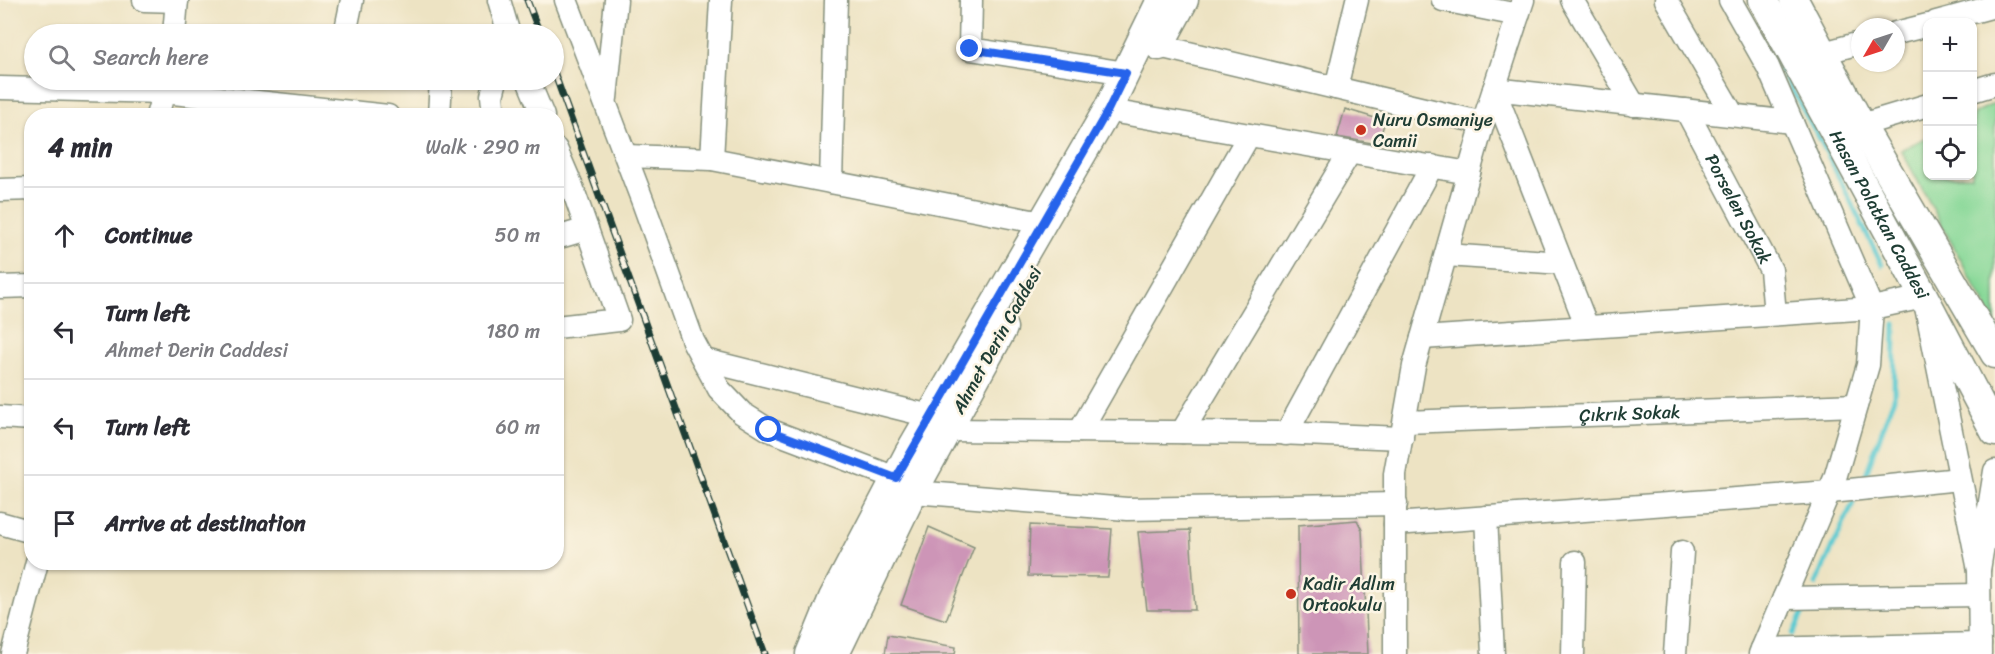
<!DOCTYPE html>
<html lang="en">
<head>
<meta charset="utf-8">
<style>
	body { margin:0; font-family:Sriracha,sans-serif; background:#f7f7f7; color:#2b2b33 }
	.controls { position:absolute; right:18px; top:18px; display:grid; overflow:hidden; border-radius:12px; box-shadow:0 2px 4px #0004 }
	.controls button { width:54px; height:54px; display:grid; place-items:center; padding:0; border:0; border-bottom:2px solid #e1e1e2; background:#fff; color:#2b2b33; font:30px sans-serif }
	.compass { position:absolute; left:1851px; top:18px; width:54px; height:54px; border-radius:50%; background:#fff; box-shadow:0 2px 4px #0004; rotate:231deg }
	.stop { position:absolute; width:18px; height:18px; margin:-14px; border:4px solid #2563eb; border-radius:50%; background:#fff }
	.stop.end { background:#2563eb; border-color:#fff; box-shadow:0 2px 6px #0008 }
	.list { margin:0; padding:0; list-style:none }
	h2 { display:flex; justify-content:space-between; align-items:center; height:78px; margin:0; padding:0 24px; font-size:26px }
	h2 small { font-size:20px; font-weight:400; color:#7c7c81 }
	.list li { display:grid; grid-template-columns:39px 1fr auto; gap:18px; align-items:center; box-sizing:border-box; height:96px; padding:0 24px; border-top:2px solid #e1e1e2 }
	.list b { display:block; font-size:22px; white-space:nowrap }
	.list p { margin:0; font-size:20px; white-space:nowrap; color:#7c7c81 }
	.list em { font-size:20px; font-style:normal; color:#7c7c81 }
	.icon { flex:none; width:33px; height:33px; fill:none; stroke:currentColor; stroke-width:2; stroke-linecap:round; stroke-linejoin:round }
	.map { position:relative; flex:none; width:1995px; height:654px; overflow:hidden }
	.search { position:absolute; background:#fff; box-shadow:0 2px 4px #0004; left:24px; top:24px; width:540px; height:66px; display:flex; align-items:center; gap:15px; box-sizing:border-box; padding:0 21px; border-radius:33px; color:#7c7c81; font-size:22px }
	.panel { position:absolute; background:#fff; box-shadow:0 2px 4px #0004; left:24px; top:108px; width:540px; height:462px; border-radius:24px }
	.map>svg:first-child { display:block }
</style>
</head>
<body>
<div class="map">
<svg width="1995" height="654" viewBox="0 0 1995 654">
	<rect width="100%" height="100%" fill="#fcf5e5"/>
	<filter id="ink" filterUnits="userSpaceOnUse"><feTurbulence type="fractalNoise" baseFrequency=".0167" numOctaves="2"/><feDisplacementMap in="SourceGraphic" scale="12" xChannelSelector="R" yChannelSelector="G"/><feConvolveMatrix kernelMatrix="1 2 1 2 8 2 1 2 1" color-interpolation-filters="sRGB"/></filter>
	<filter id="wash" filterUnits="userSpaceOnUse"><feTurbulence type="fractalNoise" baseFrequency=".008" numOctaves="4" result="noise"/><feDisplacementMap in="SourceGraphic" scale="24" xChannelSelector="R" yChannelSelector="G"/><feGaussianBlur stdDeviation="1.35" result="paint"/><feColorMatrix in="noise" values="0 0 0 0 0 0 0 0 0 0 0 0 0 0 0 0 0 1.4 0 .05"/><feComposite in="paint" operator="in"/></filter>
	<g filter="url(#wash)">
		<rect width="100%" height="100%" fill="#ede3c3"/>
		<polygon fill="#88d898" stroke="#548a66" stroke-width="1.5" points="1995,103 1995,323 1901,150 1927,137 1928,176 1972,176 1973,114"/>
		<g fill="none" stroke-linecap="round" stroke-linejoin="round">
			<g stroke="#5dcad1" stroke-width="5">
				<polyline points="1779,67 1821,141 1882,265"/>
				<polyline points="1866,474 1894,398 1895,324"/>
				<polyline points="1816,584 1853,503"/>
				<polyline points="1793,634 1803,612"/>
			</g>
		</g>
		<g id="blocks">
			<g fill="#cd95b7">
				<polygon points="1345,109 1385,121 1378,144 1337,137"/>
				<polygon points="1357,520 1362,530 1368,654 1299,654 1298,525"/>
				<polygon points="1030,525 1112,529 1108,577 1028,576"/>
				<polygon points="929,527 974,547 946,620 901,605"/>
				<polygon points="1190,530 1195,610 1147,610 1138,532"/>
				<polygon points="888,635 956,647 955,654 885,654"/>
			</g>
		</g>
	</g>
	<g filter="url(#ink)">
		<use href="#blocks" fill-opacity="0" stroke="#86907c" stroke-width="1.5"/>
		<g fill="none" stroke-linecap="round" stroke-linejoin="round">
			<defs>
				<g id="minor">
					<polyline points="144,0 177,1"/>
					<polyline points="499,0 509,34"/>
					<polyline points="566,0 643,202 693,341 719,389 742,413 769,430 896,478 913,492 1127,509 1396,504"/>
					<polyline points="971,0 970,49 1126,73"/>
					<polyline points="1443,0 1518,15"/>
					<polyline points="1572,0 1634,105"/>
					<polyline points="1666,0 1733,115"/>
					<polyline points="1730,0 1768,67 1872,308 1868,365 1835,478 1760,654"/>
					<polyline points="1936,22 1995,6"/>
					<polyline points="1896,33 1928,25"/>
					<polyline points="174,34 177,0"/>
					<polyline points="345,34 352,0"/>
					<polyline points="1159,46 1483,123"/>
					<polyline points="1823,53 1860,43"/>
					<polyline points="528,80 543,116"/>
					<polyline points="0,88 164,92 388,116"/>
					<polyline points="1336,88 1357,0"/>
					<polyline points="1972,91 1995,84"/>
					<polyline points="606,98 616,0"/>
					<path id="s1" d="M1686 110 1771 270 1775 314"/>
					<polyline points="1122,113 1469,173"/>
					<polyline points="157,116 167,80"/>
					<polyline points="439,116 441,80"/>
					<polyline points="494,116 492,96 496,80"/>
					<polyline points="1861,125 1928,105"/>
					<polyline points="556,149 571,184 619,320 556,327"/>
					<polyline points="626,156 712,159 1042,223"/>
					<polyline points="712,159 721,0"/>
					<polyline points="831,182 836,0"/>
					<polyline points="0,190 32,189"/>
					<polyline points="556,238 587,229"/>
					<polyline points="1446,255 1562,263"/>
					<polyline points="0,287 32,286"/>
					<polyline points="1587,327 1494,89 1792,122"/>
					<polyline points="1422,338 1872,308 1924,297 1979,570"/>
					<polyline points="704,360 930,416"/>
					<polyline points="0,417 32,419"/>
					<path id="s2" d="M1405 422 1856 405"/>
					<polyline points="947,430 1278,433 1402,438"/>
					<polyline points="1080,431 1249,135"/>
					<polyline points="1182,432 1350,152"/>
					<polyline points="1286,434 1432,166"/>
					<polyline points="1486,517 1493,654"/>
					<polyline points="0,523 32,532"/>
					<polyline points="1395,524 1830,492 1960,479"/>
					<polyline points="1784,598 1979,595"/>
					<polyline points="1762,649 1980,644"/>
					<polyline points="13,654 37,562"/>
					<polyline points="1395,654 1395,474 1414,366 1483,123 1523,0"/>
					<polyline points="1573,654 1575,562"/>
					<polyline points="1675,654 1682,552"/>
					<polyline points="1980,654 1979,570 1995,471"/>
				</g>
				<g id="major">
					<path id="s3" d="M1763 0 1924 297 1995 432"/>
					<polyline points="1794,0 1861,125 1995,354"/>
					<polyline points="1159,46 1184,0"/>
					<polyline points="810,654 833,598 909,453 1108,109 1161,0"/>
					<polyline points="835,654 913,492 1003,328"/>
				</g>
			</defs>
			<use href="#minor" stroke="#86907c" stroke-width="25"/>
			<use href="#major" stroke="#86907c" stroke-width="31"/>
			<use href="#minor" stroke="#fff" stroke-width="22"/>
			<use href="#major" stroke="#fff" stroke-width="28"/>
			<defs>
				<g id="rail">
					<polyline points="527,0 540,34"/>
					<polyline points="554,72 765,654"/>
				</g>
			</defs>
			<use href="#rail" stroke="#1f3d34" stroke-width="7"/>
			<use href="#rail" stroke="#fcf5e5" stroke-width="4.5" stroke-dasharray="14" stroke-linecap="butt"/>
		</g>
	</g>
	<g fill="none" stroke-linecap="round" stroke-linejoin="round" filter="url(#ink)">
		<polyline stroke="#2563eb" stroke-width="8" points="769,430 896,478 1108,110 1126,73 970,49"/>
	</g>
	<g fill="#c8321e" stroke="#fcf5e5" stroke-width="2">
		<circle cx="1361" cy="130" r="6"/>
		<circle cx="1291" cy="594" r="6"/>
	</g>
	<g text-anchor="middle" stroke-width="5" stroke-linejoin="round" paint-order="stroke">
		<g font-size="18" fill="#1f3d34" stroke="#fcf5e5" text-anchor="start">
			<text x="1373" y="126">Nuru Osmaniye<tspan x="1373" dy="21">Camii</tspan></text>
			<text x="1303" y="590">Kadir Adlım<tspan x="1303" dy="21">Ortaokulu</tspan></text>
		</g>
		<g font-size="18" fill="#1f3d34" stroke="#fcf5e5">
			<text dy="6" stroke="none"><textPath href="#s1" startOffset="112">Porselen Sokak</textPath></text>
			<text dy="6" stroke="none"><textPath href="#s3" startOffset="244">Hasan Polatkan Caddesi</textPath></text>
			<text transform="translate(997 340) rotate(-61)" y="6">Ahmet Derin Caddesi</text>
			<text dy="6" stroke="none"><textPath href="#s2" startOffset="225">Çıkrık Sokak</textPath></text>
		</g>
	</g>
</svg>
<div class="controls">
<button>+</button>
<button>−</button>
<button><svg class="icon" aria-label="locate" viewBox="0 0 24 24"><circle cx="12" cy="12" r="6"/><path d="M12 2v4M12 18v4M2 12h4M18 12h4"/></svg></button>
</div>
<svg class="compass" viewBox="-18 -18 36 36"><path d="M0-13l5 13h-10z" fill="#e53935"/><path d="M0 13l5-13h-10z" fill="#7c7c81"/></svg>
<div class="stop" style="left:769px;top:430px"></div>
<div class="stop end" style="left:970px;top:49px"></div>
<div class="search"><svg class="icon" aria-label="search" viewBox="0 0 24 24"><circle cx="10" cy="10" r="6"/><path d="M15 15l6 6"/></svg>Search here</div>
<section class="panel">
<h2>4 min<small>Walk · 290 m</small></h2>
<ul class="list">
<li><svg class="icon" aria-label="ahead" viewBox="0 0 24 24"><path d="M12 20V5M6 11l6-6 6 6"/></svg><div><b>Continue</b></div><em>50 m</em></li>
<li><svg class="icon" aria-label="left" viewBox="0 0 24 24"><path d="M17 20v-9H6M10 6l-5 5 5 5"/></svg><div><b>Turn left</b><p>Ahmet Derin Caddesi</p></div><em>180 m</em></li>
<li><svg class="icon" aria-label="left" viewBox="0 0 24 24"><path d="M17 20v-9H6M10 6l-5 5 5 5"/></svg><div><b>Turn left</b></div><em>60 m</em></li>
<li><svg class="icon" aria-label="arrive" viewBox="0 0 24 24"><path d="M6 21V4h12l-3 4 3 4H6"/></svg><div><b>Arrive at destination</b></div></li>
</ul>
</section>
</div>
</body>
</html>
